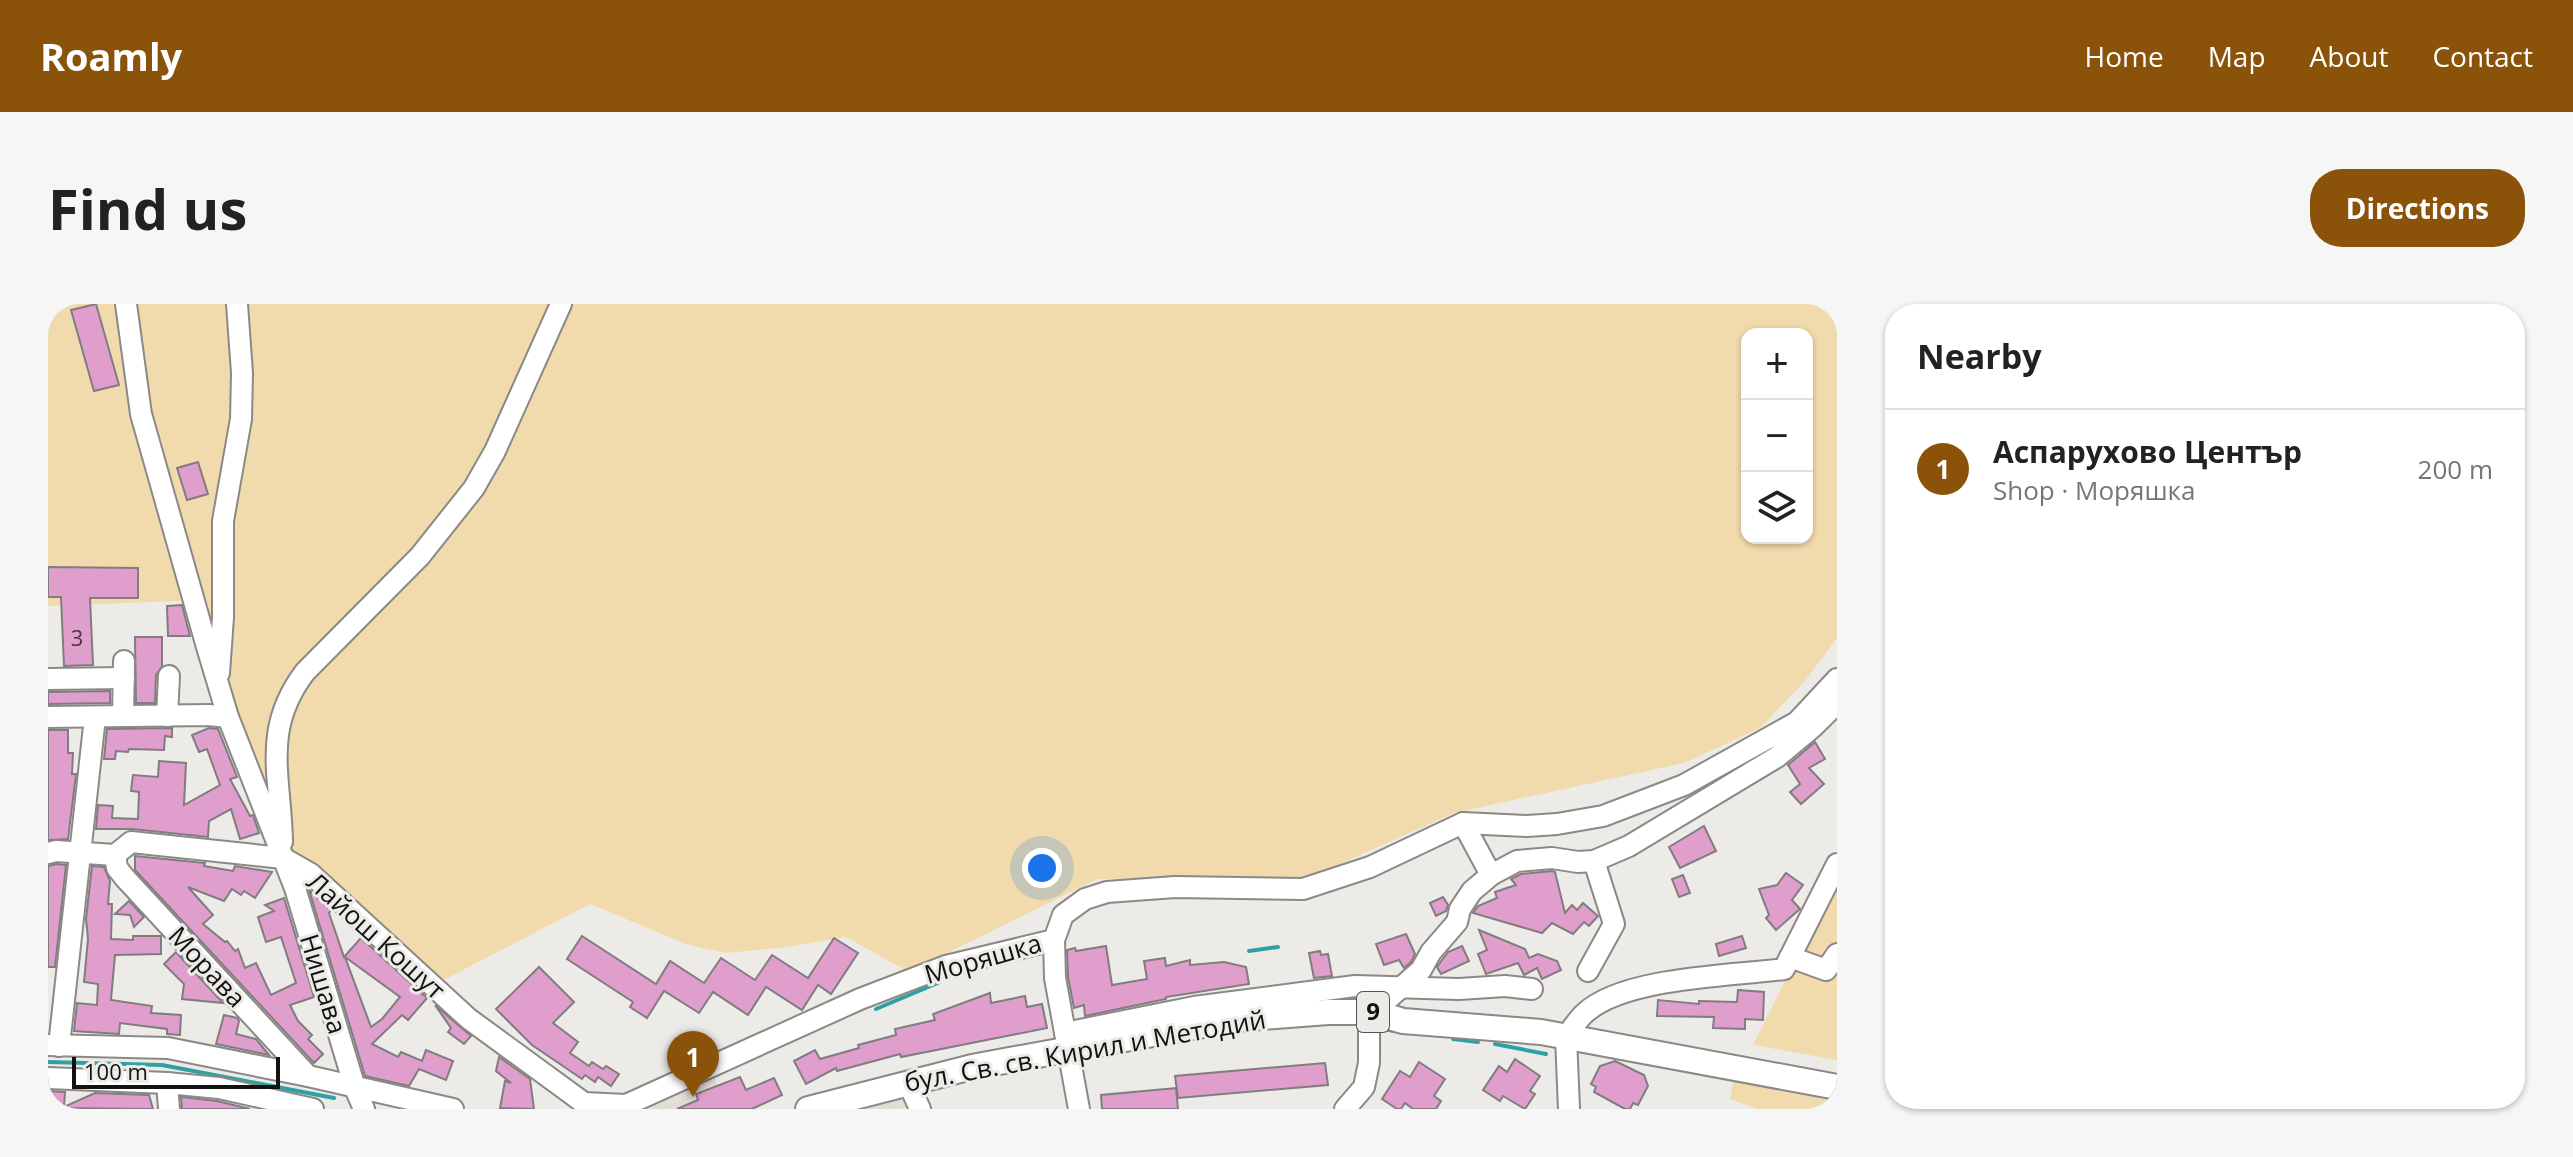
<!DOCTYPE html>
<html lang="en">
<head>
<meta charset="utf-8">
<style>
	body { margin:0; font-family:"Open Sans",sans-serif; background:#f6f6f6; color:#222 }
	.controls { position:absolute; right:24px; top:24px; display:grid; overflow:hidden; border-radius:16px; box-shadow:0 2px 6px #0004 }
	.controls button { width:72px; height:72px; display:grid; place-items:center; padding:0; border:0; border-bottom:2px solid #e0e0e0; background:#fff; color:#222; font:40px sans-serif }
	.scale { position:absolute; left:24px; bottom:20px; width:208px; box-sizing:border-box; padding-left:8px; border:4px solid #121211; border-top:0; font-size:22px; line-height:28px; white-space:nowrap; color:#121211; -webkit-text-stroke:6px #edebe7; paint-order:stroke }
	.you { position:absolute; left:994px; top:564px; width:28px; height:28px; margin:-20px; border:6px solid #fff; border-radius:50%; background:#1a73e8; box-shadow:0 0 0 12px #1a73e833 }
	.badge { display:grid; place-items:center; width:52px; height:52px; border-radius:50%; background:#8b520a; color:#fff; font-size:26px; font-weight:700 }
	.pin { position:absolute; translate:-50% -66px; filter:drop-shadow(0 2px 4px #0008) }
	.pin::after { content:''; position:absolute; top:42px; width:28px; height:24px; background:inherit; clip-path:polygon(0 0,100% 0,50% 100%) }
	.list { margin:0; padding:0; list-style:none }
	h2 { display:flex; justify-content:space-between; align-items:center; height:104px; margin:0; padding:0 32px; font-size:34px }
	h2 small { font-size:26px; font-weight:400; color:#767676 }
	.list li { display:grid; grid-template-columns:52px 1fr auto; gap:24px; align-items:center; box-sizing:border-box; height:120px; padding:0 32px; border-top:2px solid #e0e0e0 }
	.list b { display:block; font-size:30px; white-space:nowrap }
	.list p { margin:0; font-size:26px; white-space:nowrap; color:#767676 }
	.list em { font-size:26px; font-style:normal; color:#767676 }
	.icon { flex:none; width:44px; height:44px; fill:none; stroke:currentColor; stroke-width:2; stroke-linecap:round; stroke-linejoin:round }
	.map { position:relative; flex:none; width:1789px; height:805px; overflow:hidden; border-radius:32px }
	header { display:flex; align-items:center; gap:48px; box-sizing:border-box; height:112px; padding:0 40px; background:#8b520a; color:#fff }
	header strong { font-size:38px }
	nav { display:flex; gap:44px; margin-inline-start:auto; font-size:28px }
	.intro { display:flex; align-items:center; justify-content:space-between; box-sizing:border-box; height:192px; padding:0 48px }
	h1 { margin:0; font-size:56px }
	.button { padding:20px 36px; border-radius:32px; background:#8b520a; color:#fff; font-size:28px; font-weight:700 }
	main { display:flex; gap:48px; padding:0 48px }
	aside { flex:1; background:#fff; border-radius:32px; box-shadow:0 2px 6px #0004 }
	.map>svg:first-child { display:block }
</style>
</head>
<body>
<header>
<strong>Roamly</strong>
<nav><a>Home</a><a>Map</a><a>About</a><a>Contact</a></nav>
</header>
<div class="intro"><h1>Find us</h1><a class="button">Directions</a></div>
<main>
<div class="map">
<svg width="1789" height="805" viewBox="0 0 1789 805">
	<rect width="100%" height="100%" fill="#edebe7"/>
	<g fill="#e3ded4">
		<polygon points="665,771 680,805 583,805"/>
		<polygon points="858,785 862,803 853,805 775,805"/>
	</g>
	<g fill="#f1dbac" fill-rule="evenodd">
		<path d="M0 0H1789V334L1757 377 1712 424 1636 459 1406 509 1254 577 1049 575 861 668 798 633 739 643 678 649 640 641 542 600 392 678 237 550 176 381 156 296 0 302ZM1699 30H1759V234H1699Z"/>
		<polygon points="1789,573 1789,756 1705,741"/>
		<polygon points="1686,774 1789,788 1789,805 1709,805 1682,795"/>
	</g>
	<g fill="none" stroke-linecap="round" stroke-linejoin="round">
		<g stroke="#2fa1a3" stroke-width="4">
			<polyline points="1201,647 1230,643"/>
			<polyline points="828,705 892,678"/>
			<polyline points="1331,724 1346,727"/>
			<polyline points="1405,735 1430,738"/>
			<polyline points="1447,740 1498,750"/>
			<polyline points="0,758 114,761 286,794"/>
		</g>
	</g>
	<g fill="#e09ecc" stroke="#807c7f" stroke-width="2" fill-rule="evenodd">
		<polygon points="48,0 71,81 46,87 23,6"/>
		<polygon points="150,158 160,190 139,196 129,164"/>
		<polygon points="0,263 90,264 90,294 42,294 45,361 16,362 13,293 0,293"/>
		<polygon points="134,301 142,332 120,332 119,302"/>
		<polygon points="87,333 114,333 114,362 108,371 107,399 88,399"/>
		<polygon points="62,387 62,399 0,400 0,388"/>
		<polygon points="124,424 124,433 117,432 116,446 81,445 80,448 68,447 67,455 56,455 59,425"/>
		<polygon points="161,424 170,425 189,473 182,475 202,512 205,511 211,529 192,535 183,505 161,517 160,533 84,525 48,525 50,501 65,502 64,514 90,515 91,488 83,487 85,471 110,473 111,457 138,459 136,501 172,481 159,445 151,448 144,431"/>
		<polygon points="0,426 20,426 20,449 25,449 24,470 28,470 20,535 0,536"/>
		<polygon points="1767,438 1777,455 1761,464 1776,480 1753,500 1742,488 1752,480 1740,461"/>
		<polygon points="1656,522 1668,547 1632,564 1621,543"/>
		<polygon points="87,552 157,559 156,562 185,567 187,562 224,568 207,594 196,587 193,591 184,585 176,597 140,583 165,611 155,620 177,638 179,637 187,647 190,645 197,664 208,659 223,691 248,679 233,633 218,638 210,613 226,607 217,601 236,594 266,693 242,701 250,717 264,731 260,735 275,750 266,759 87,566"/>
		<polygon points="9,560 18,561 7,663 0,663 0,562"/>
		<polygon points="44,562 56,563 62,577 60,600 64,600 63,635 85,636 85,632 113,632 113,650 67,651 63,696 104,702 103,709 133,711 132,731 119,730 119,725 72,719 71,730 26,727 29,699 49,701 50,680 36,678 40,635 38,615"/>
		<polygon points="1504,567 1507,568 1517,609 1524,601 1529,606 1535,599 1550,612 1541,622 1536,618 1525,630 1504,619 1494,629 1425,609 1430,602 1449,594 1447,588 1468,581 1463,575 1473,570"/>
		<polygon points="1738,569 1755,581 1744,596 1752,605 1728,626 1718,614 1721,611 1711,585 1729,581"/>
		<polygon points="1635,571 1642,589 1631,593 1624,575"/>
		<path d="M261 586 283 606 281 609 296 653 313 634 379 694 360 716 354 711 324 740 350 753 353 748 374 757 378 746 405 757 398 776 371 765 361 782 317 772ZM297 653 352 693 334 715 323 723Z"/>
		<polygon points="1395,593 1400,601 1398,607 1388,612 1382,599"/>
		<polygon points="81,597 96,613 86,623 82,611 67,610"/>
		<polygon points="1431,626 1477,645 1481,654 1490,650 1509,657 1513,666 1494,675 1489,664 1476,671 1470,659 1438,670 1430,650 1439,646"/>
		<polygon points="1358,630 1367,650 1363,658 1356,664 1351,656 1336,661 1328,640"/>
		<polygon points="534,632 608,680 622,657 656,679 673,654 707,676 724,651 760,674 786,634 810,649 783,690 770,681 754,706 718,683 700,711 665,688 651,709 616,687 599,714 582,703 585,698 519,655"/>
		<polygon points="1694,632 1698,644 1671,652 1668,640"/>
		<polygon points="1058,642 1064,681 1099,675 1096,657 1117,654 1118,662 1142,656 1142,661 1176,658 1198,663 1201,680 1118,693 1118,695 1037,712 1036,701 1026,704 1020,673 1019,646 1027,644 1028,647"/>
		<polygon points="1414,642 1421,657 1393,670 1389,663 1394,656 1400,648"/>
		<polygon points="1272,647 1273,651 1280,650 1284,672 1266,674 1261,649"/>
		<polygon points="128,648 175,699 134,695 136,680 116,660"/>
		<polygon points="491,663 526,698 505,719 530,738 522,749 541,762 544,758 555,765 558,762 571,770 563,782 550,773 547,778 537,771 534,775 484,741 448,705"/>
		<polygon points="1690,686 1716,688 1715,716 1697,715 1697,725 1665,724 1666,713 1609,712 1610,696 1651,700 1651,697 1689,698"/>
		<polygon points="942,689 943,699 977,692 979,703 994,700 999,724 853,753 852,750 789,767 788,764 758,780 746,757 767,746 772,755 811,744 810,741 848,731 847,725 887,716 885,710"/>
		<polygon points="387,701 423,732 416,740 400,728 403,724"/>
		<polygon points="176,711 189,714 191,717 188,730 208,735 221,751 168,740"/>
		<polygon points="451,753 482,775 486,805 452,804 457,777 463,779 448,767"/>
		<polygon points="1467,755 1492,772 1482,787 1487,790 1477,805 1455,792 1452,797 1435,786 1451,762 1459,768"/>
		<polygon points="1567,757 1596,771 1600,782 1590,801 1585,799 1582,805 1577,805 1546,788 1548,783 1543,780 1552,762"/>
		<polygon points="1371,758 1397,775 1386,792 1393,797 1388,805 1365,805 1357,799 1353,805 1349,805 1334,795 1352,767 1362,773"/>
		<polygon points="1277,759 1280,781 1130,794 1127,772"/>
		<polygon points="692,773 698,786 726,774 734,791 704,805 629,805 650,796 648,790"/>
		<polygon points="1128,784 1130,805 1054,805 1053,791"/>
		<polygon points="0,787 17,788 16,803 47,789 101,791 105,805 0,804"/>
		<polygon points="133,793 169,797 202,805 134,805"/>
	</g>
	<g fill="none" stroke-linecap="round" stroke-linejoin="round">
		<defs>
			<g id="minor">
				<polyline points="78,0 93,110 159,343 180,413 247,584 307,784 316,805"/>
				<polyline points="171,369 175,313 175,217 193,115 194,69 189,0"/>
				<polyline points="0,375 76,374"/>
				<polyline points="75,412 76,357"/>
				<polyline points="119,412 121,372"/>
				<polyline points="0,413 161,411 180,413"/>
				<polyline points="1415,519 1479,522 1509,520 1555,512 1589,499 1636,481 1749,418 1789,375"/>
				<path d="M234 538C233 473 213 426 257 368L372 252 426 184 447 147 513 0"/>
				<polyline points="0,549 8,547 67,551 83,538 235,554 263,570 421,715 536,799 578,801 812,695 898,662 1006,636 1015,611 1037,595 1059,588 1127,583 1255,585 1322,563 1415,519 1443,571"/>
				<polyline points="67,551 69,564 77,574 260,772"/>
				<polyline points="1006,636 1007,674 1031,805"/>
				<polyline points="1742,653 1778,666 1789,650"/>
				<polyline points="1540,667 1566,620 1546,557"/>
				<polyline points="1017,729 1146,703 1307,682 1411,685 1457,682 1484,685"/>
				<polyline points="0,741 120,744 260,772 405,805"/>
				<polyline points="11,742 47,413"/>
				<polyline points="0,774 119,779 171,784 265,805"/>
				<polyline points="860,778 872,805"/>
				<polyline points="119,779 121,805"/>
				<polyline points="1297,805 1316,783 1321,759 1321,729 1325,708 1373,666 1383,648 1409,618 1412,605 1424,587 1443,571 1469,557 1504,554 1530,558 1546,557 1581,542 1729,453 1766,422 1789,399"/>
				<path d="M1521 805 1518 733C1524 725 1530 715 1537 709 1576 673 1683 672 1736 665L1789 560"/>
			</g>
			<polyline id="major" points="760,805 924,763 1055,739 1189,715 1280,708 1325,708 1355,717 1493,728 1789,783"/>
		</defs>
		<use href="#minor" stroke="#8b8986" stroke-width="24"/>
		<use href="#major" stroke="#8b8986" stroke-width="28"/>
		<use href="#minor" stroke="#fff" stroke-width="20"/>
		<use href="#major" stroke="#fff" stroke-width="24"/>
	</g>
	<g text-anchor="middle" stroke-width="6" stroke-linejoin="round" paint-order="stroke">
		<g font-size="22" fill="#463540">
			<text x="29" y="342">3</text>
		</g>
		<rect fill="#edebe7" stroke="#545351" stroke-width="2" x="1309" y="688" width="32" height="40" rx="6"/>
		<g font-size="24" font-weight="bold" fill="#121211">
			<text x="1325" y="716">9</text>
		</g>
		<g font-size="26" fill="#121211" stroke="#edebe7">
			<text transform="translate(328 632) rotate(42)" y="9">Лайош Кошут</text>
			<text transform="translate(935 655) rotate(-16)" y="9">Моряшка</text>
			<text transform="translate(159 663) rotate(47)" y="9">Морава</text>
			<text transform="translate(275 680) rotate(73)" y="9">Нишава</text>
			<text transform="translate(1037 747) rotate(-10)" y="9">бул. Св. св. Кирил и Методий</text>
		</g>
	</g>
</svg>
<div class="controls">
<button>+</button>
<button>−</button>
<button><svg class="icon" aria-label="layers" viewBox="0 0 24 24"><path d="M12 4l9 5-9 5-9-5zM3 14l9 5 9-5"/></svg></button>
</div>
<div class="scale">100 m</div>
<div class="you"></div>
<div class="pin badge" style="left:645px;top:793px">1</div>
</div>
<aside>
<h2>Nearby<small></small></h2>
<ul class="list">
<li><span class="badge">1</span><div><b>Аспарухово Център</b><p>Shop · Моряшка</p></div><em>200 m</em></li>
</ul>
</aside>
</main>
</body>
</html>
